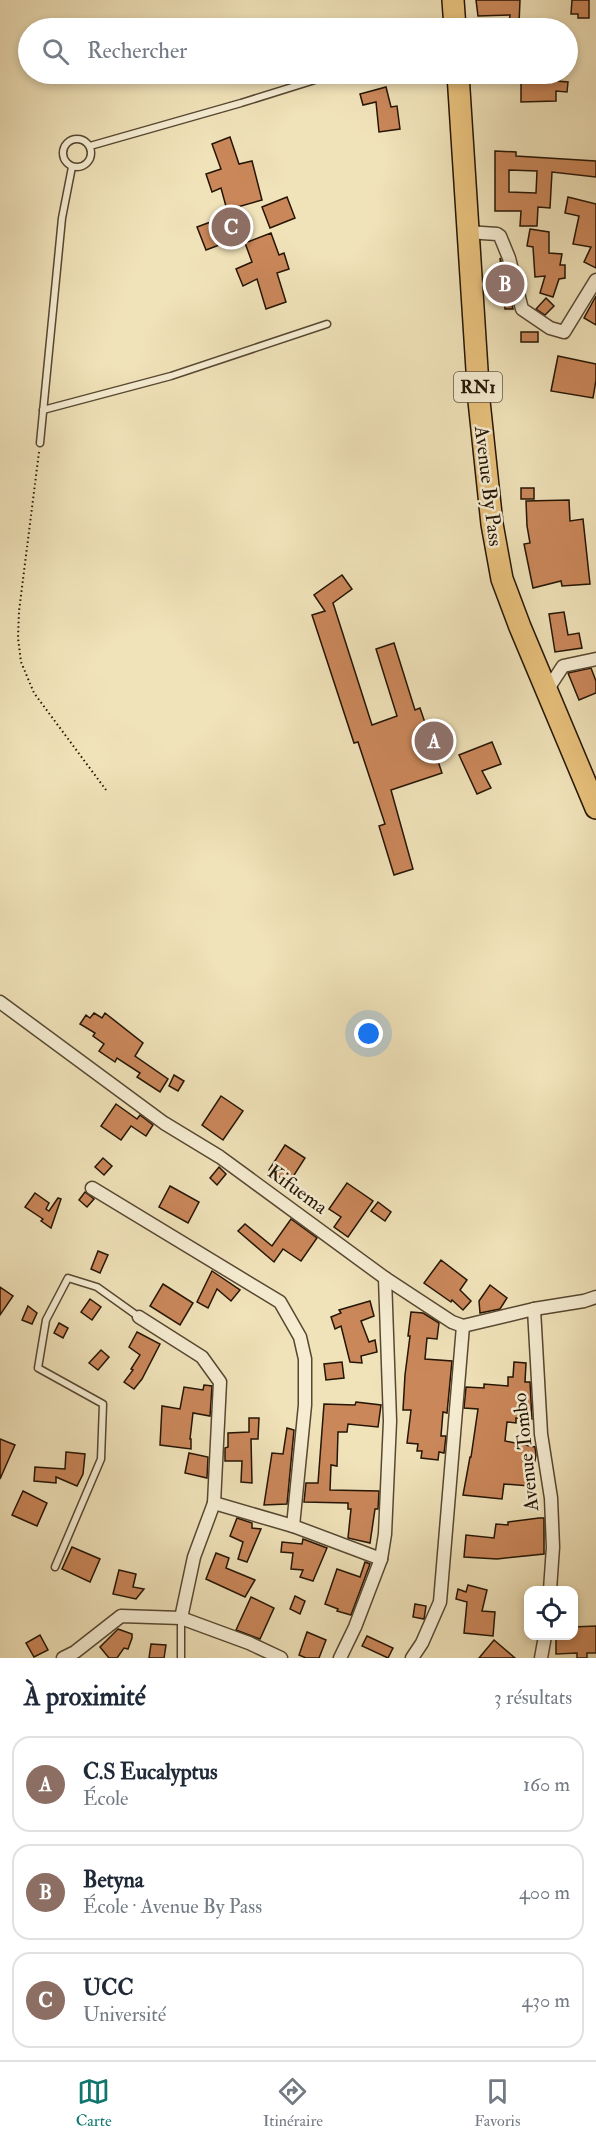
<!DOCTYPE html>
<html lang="fr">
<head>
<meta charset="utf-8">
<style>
	body { margin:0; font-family:"IM FELL Double Pica",serif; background:#f2f2f3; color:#1f2937 }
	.controls { position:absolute; right:18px; bottom:18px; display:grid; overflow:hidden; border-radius:12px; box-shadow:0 3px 9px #0003 }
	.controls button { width:54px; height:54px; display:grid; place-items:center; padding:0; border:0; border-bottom:2px solid #e0e1e3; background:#fff; color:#1f2937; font:30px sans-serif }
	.you { position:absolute; left:369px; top:1034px; width:21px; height:21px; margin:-15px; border:4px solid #fff; border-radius:50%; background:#1a73e8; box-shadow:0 0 0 9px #1a73e833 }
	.badge { display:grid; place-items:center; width:39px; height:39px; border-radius:50%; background:#0f766e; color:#fff; font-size:20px; font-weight:700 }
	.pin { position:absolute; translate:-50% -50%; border:3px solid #fff; box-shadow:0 2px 6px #0006 }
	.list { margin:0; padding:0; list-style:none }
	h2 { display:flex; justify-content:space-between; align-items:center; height:78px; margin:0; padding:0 24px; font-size:26px }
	h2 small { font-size:20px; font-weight:400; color:#747a83 }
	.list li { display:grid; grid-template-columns:39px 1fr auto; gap:18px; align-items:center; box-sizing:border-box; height:96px; margin:0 12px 12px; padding:0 12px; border:2px solid #e0e1e3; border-radius:18px }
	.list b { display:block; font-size:22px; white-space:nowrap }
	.list p { margin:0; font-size:20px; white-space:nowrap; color:#747a83 }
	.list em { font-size:20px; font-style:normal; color:#747a83 }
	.icon { flex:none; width:33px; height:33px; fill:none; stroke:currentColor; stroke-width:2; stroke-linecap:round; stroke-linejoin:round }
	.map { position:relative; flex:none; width:596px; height:1658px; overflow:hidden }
	.search { position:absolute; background:#fff; box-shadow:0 3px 9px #0003; left:18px; right:18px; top:18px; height:66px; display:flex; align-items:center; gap:15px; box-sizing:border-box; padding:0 21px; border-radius:33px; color:#747a83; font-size:22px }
	.sheet { height:402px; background:#fff }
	nav { display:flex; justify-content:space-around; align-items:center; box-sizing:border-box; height:84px; border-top:2px solid #e0e1e3; background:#fff; font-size:16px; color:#747a83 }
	nav a { display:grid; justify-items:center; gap:3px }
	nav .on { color:#0f766e }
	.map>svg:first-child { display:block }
</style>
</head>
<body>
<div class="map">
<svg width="596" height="1658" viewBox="0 0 596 1658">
	<rect width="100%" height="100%" fill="#f0e2b9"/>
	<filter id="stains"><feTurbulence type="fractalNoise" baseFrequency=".00333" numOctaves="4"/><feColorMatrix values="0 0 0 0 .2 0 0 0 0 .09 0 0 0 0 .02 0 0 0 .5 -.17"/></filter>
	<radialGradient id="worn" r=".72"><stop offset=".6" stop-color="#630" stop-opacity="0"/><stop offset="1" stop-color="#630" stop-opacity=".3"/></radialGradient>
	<g fill="#ca875a" stroke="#241504" stroke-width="1.5" fill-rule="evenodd">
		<polygon points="476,0 520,0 519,24 509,24 510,15 478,16"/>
		<polygon points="572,0 589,0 589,18 578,18 578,14 571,14"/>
		<polygon points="521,74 556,74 556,81 568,82 567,92 556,91 556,101 521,102"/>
		<polygon points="386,87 391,107 397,106 400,129 379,132 376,102 363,105 360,94"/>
		<polygon points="230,137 239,164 252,161 262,200 227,210 221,188 212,192 206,174 221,169 212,144"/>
		<path d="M495 151 516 152V156L596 161V177L552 172 550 208 538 207 537 226H520L521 211H495ZM509 170 537 171 536 193 509 192Z"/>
		<polygon points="287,197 295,218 270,228 262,207"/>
		<polygon points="568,197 596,204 596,268 584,262 591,247 573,244 579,216 565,213"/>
		<polygon points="235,213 243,236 206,250 197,227"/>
		<polygon points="530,229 549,232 549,253 562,254 560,265 565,265 565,278 559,279 553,297 540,293 545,276 535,277 533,247 527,246"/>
		<polygon points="271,233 279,255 284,253 289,269 277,273 286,302 266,309 257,279 243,286 236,269 252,262 245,243"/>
		<polygon points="500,258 501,261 513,309 505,309"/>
		<polygon points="596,296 596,325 584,318"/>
		<polygon points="546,298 554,306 545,315 536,309"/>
		<rect x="521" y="332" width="17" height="10"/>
		<polygon points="558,356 596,364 596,380 593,398 551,391"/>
		<rect x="521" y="488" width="13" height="11"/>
		<polygon points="569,500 570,521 583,519 590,584 562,586 561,581 533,588 524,544 530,543 527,526 526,501"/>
		<polygon points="342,575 352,589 333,603 372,725 397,716 376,649 394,643 415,710 420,708 442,773 391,790 413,869 394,875 379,826 385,824 358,742 354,743 312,615 325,611 314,595"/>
		<polygon points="564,612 568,635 579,633 582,648 555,652 549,614"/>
		<polygon points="591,668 596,681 596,693 579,700 568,673"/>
		<polygon points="492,742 501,764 482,771 491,788 477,794 459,755"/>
		<polygon points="94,1013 102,1018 105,1013 143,1043 135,1056 168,1079 160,1092 137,1077 140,1073 117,1058 115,1062 99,1051 104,1044 93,1036 95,1033 80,1024 86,1015 90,1018"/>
		<polygon points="174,1075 184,1081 178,1091 169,1086"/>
		<polygon points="221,1096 243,1111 223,1140 202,1125"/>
		<polygon points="116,1104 137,1119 140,1115 153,1125 146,1136 131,1126 121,1140 101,1126"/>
		<polygon points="285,1145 305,1158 289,1183 269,1170"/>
		<polygon points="103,1158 112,1166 104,1175 95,1167"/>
		<polygon points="219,1167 226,1174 217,1185 210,1178"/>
		<polygon points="347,1183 373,1201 348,1237 334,1227 341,1217 329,1209"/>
		<polygon points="170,1186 199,1202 188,1223 159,1207"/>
		<polygon points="85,1192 94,1199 87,1207 79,1200"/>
		<polygon points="35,1193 49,1203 46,1209 49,1211 58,1198 61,1199 51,1228 41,1221 43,1219 25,1207"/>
		<polygon points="378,1202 391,1212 385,1221 371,1211"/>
		<polygon points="291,1219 317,1238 301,1261 283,1249 274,1262 238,1231 245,1224 272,1246"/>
		<polygon points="98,1251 108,1255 100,1273 91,1269"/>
		<polygon points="441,1260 467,1280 460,1290 471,1301 463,1310 452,1300 451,1302 424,1283"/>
		<polygon points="212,1271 240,1290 231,1301 217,1289 208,1308 197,1302"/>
		<polygon points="163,1284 193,1303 180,1325 150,1306"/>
		<polygon points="490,1285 507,1298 500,1309 480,1313 479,1301"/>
		<polygon points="0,1287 13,1296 0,1315"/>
		<polygon points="90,1299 101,1307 92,1320 81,1312"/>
		<polygon points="370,1301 374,1316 361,1321 369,1342 375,1340 377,1352 361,1356 362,1363 350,1362 341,1326 335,1329 331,1317 341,1313 339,1310"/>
		<polygon points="28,1306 37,1313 32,1324 22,1320"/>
		<polygon points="411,1312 423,1313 439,1323 437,1339 427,1338 425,1359 452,1361 447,1413 443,1412 441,1436 446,1436 444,1453 439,1452 438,1460 421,1458 422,1451 417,1451 418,1444 407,1443 411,1410 403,1410 405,1375 410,1336 408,1336"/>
		<polygon points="59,1323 68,1328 63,1338 54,1333"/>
		<polygon points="137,1332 160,1344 142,1379 134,1389 124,1382 133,1370 131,1369 140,1355 129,1347"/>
		<polygon points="101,1350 109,1357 98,1370 89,1363"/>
		<polygon points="342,1362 344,1378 326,1380 324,1364"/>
		<polygon points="514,1362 526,1363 525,1382 530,1382 532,1419 516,1418 516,1423 507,1422 505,1441 535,1447 536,1455 530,1486 504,1484 502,1499 463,1495 470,1457 471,1457 478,1409 464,1408 466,1387 484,1388 484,1384 508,1386 508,1377 513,1377"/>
		<polygon points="204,1385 212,1386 210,1416 193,1413 190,1439 191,1439 191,1449 160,1445 162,1406 180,1409 184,1387 203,1390"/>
		<polygon points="356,1402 381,1405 378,1427 348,1424 347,1432 338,1432 337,1466 331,1465 330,1490 379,1491 378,1509 375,1509 370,1543 348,1538 351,1509 348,1509 348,1503 304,1502 306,1483 318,1483 324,1404 355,1405"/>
		<polygon points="249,1418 259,1418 258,1439 251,1439 252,1483 241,1482 242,1461 225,1461 225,1448 228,1447 228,1433 249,1432"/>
		<polygon points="287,1428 294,1430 287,1504 264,1505 272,1453 283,1454"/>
		<polygon points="0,1439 15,1445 0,1479"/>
		<polygon points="66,1452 85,1454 83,1474 77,1486 56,1477 56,1483 34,1481 35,1467 65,1469"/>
		<polygon points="189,1453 208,1457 207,1478 185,1473"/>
		<polygon points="23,1491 47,1503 37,1526 12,1515"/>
		<polygon points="237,1518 252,1523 252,1528 261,1529 247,1562 238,1559 243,1542 230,1536"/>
		<polygon points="539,1518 544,1518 544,1554 497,1559 464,1557 466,1535 494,1538 496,1524 508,1525 508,1522"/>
		<polygon points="303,1539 327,1548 313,1581 300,1577 303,1570 291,1569 293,1553 281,1552 282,1542 302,1544"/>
		<polygon points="72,1547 100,1559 90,1582 62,1569"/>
		<polygon points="216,1553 229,1558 226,1568 255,1580 245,1597 206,1579"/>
		<polygon points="365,1562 370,1564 351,1615 337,1611 338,1609 325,1604 337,1569 360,1577"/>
		<polygon points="119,1570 136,1574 133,1587 144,1589 136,1599 113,1594"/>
		<polygon points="468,1585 487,1590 482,1611 495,1612 493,1636 464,1633 467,1602 456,1599 458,1589 466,1592"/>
		<polygon points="295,1596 305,1601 300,1614 290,1609"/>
		<polygon points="251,1597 274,1608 260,1639 236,1630"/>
		<polygon points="415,1604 426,1606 424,1619 413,1617"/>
		<polygon points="596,1626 596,1653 587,1653 587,1658 577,1658 577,1653 556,1654 556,1635 573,1635 573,1627"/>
		<polygon points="118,1629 132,1634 132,1638 128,1649 124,1648 117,1658 109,1658 100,1647"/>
		<polygon points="307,1632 326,1640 319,1658 306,1658 299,1655"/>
		<polygon points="40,1635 48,1650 34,1657 26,1643"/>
		<polygon points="367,1636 393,1648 388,1658 362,1646"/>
		<polygon points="494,1640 515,1658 479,1658"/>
		<polygon points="151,1644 166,1645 164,1658 149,1658"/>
	</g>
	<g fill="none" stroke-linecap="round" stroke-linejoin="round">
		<defs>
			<g id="service">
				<circle cx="77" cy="153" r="14"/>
				<polyline points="90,146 241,103 334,74"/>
				<polyline points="43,410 171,376 327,324"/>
				<polyline points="40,443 62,218 72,167"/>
				<polyline points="55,1567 101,1459 103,1404 38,1368 46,1320 68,1278 97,1287 139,1317"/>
				<polyline points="181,1658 181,1618"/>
			</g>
			<g id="minor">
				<polyline points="467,232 497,234 500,236 509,258 522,309 550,328 564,332 596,280"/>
				<polyline points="546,692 563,666 596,659"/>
				<polyline points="0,1002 164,1123 220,1157 385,1278 452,1322 463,1326 534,1309 584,1301 596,1297"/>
				<polyline points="92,1188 280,1302 300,1337 305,1359 305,1405 293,1526"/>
				<polyline points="534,1309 541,1434 551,1498 553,1547 550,1590"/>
				<polyline points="139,1317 202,1357 220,1382 214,1503 194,1557 181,1618"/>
				<polyline points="214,1503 293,1526 381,1559"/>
				<polyline points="63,1658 75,1652 121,1616 181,1618 249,1643 281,1658"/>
				<polyline points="340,1658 355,1627 381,1559 385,1534 390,1421 385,1278"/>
				<polyline points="412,1658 422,1643 440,1602 463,1326"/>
				<polyline points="541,1658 545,1636"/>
			</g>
			<g id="trunk">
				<polyline points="453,0 455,28"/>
				<polyline points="458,74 479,401 492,524 502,579 520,627 596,808"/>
			</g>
		</defs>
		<use href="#service" stroke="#574831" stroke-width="9"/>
		<use href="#minor" stroke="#574831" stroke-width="15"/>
		<use href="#trunk" stroke="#241504" stroke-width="24"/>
		<polyline stroke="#241504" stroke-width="2" stroke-dasharray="1.5 3" stroke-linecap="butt" points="39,452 19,611 18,638 21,662 34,693 106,790"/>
		<use href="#service" stroke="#f5ecd2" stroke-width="6"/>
		<use href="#minor" stroke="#f5ecd2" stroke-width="12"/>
		<use href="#trunk" stroke="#e8c17c" stroke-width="21"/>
	</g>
	<g text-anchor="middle" stroke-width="5" stroke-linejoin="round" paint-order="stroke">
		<rect fill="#f5ecd2" stroke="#635642" stroke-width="1.5" x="454" y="372" width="48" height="30" rx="4.5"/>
		<g font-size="18" font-weight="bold" fill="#241504">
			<text x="478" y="393">RN1</text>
		</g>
		<g font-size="20" fill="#241504" stroke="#f5ecd2">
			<text transform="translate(489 486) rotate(83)" y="7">Avenue By Pass</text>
			<text transform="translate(298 1189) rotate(36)" y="7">Kifuema</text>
			<text transform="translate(525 1452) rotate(-96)" y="7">Avenue Tombo</text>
		</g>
	</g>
	<rect width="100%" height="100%" filter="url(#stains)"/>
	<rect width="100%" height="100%" fill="url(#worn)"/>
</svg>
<div class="controls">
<button><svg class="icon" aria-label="locate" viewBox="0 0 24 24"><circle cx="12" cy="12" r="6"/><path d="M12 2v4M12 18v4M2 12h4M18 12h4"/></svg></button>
</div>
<div class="you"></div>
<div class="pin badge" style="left:434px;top:741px;background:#8d6e63">A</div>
<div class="pin badge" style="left:505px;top:284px;background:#8d6e63">B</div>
<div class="pin badge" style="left:231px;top:227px;background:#8d6e63">C</div>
<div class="search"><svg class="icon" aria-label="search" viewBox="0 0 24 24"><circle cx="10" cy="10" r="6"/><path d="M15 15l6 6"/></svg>Rechercher</div>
</div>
<section class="sheet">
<h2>À proximité<small>3 résultats</small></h2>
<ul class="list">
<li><span class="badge" style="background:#8d6e63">A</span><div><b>C.S Eucalyptus</b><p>École</p></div><em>160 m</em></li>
<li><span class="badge" style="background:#8d6e63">B</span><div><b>Betyna</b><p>École · Avenue By Pass</p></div><em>400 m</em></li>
<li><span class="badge" style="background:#8d6e63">C</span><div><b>UCC</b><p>Université</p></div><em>430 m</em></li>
</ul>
</section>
<nav>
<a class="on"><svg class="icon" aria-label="map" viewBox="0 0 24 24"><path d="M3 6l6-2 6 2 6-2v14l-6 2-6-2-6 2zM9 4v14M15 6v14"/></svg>Carte</a>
<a><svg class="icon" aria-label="directions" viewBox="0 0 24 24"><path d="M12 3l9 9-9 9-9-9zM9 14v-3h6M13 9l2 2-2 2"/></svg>Itinéraire</a>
<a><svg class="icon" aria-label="saved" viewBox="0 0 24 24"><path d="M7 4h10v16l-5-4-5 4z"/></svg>Favoris</a>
</nav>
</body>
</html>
